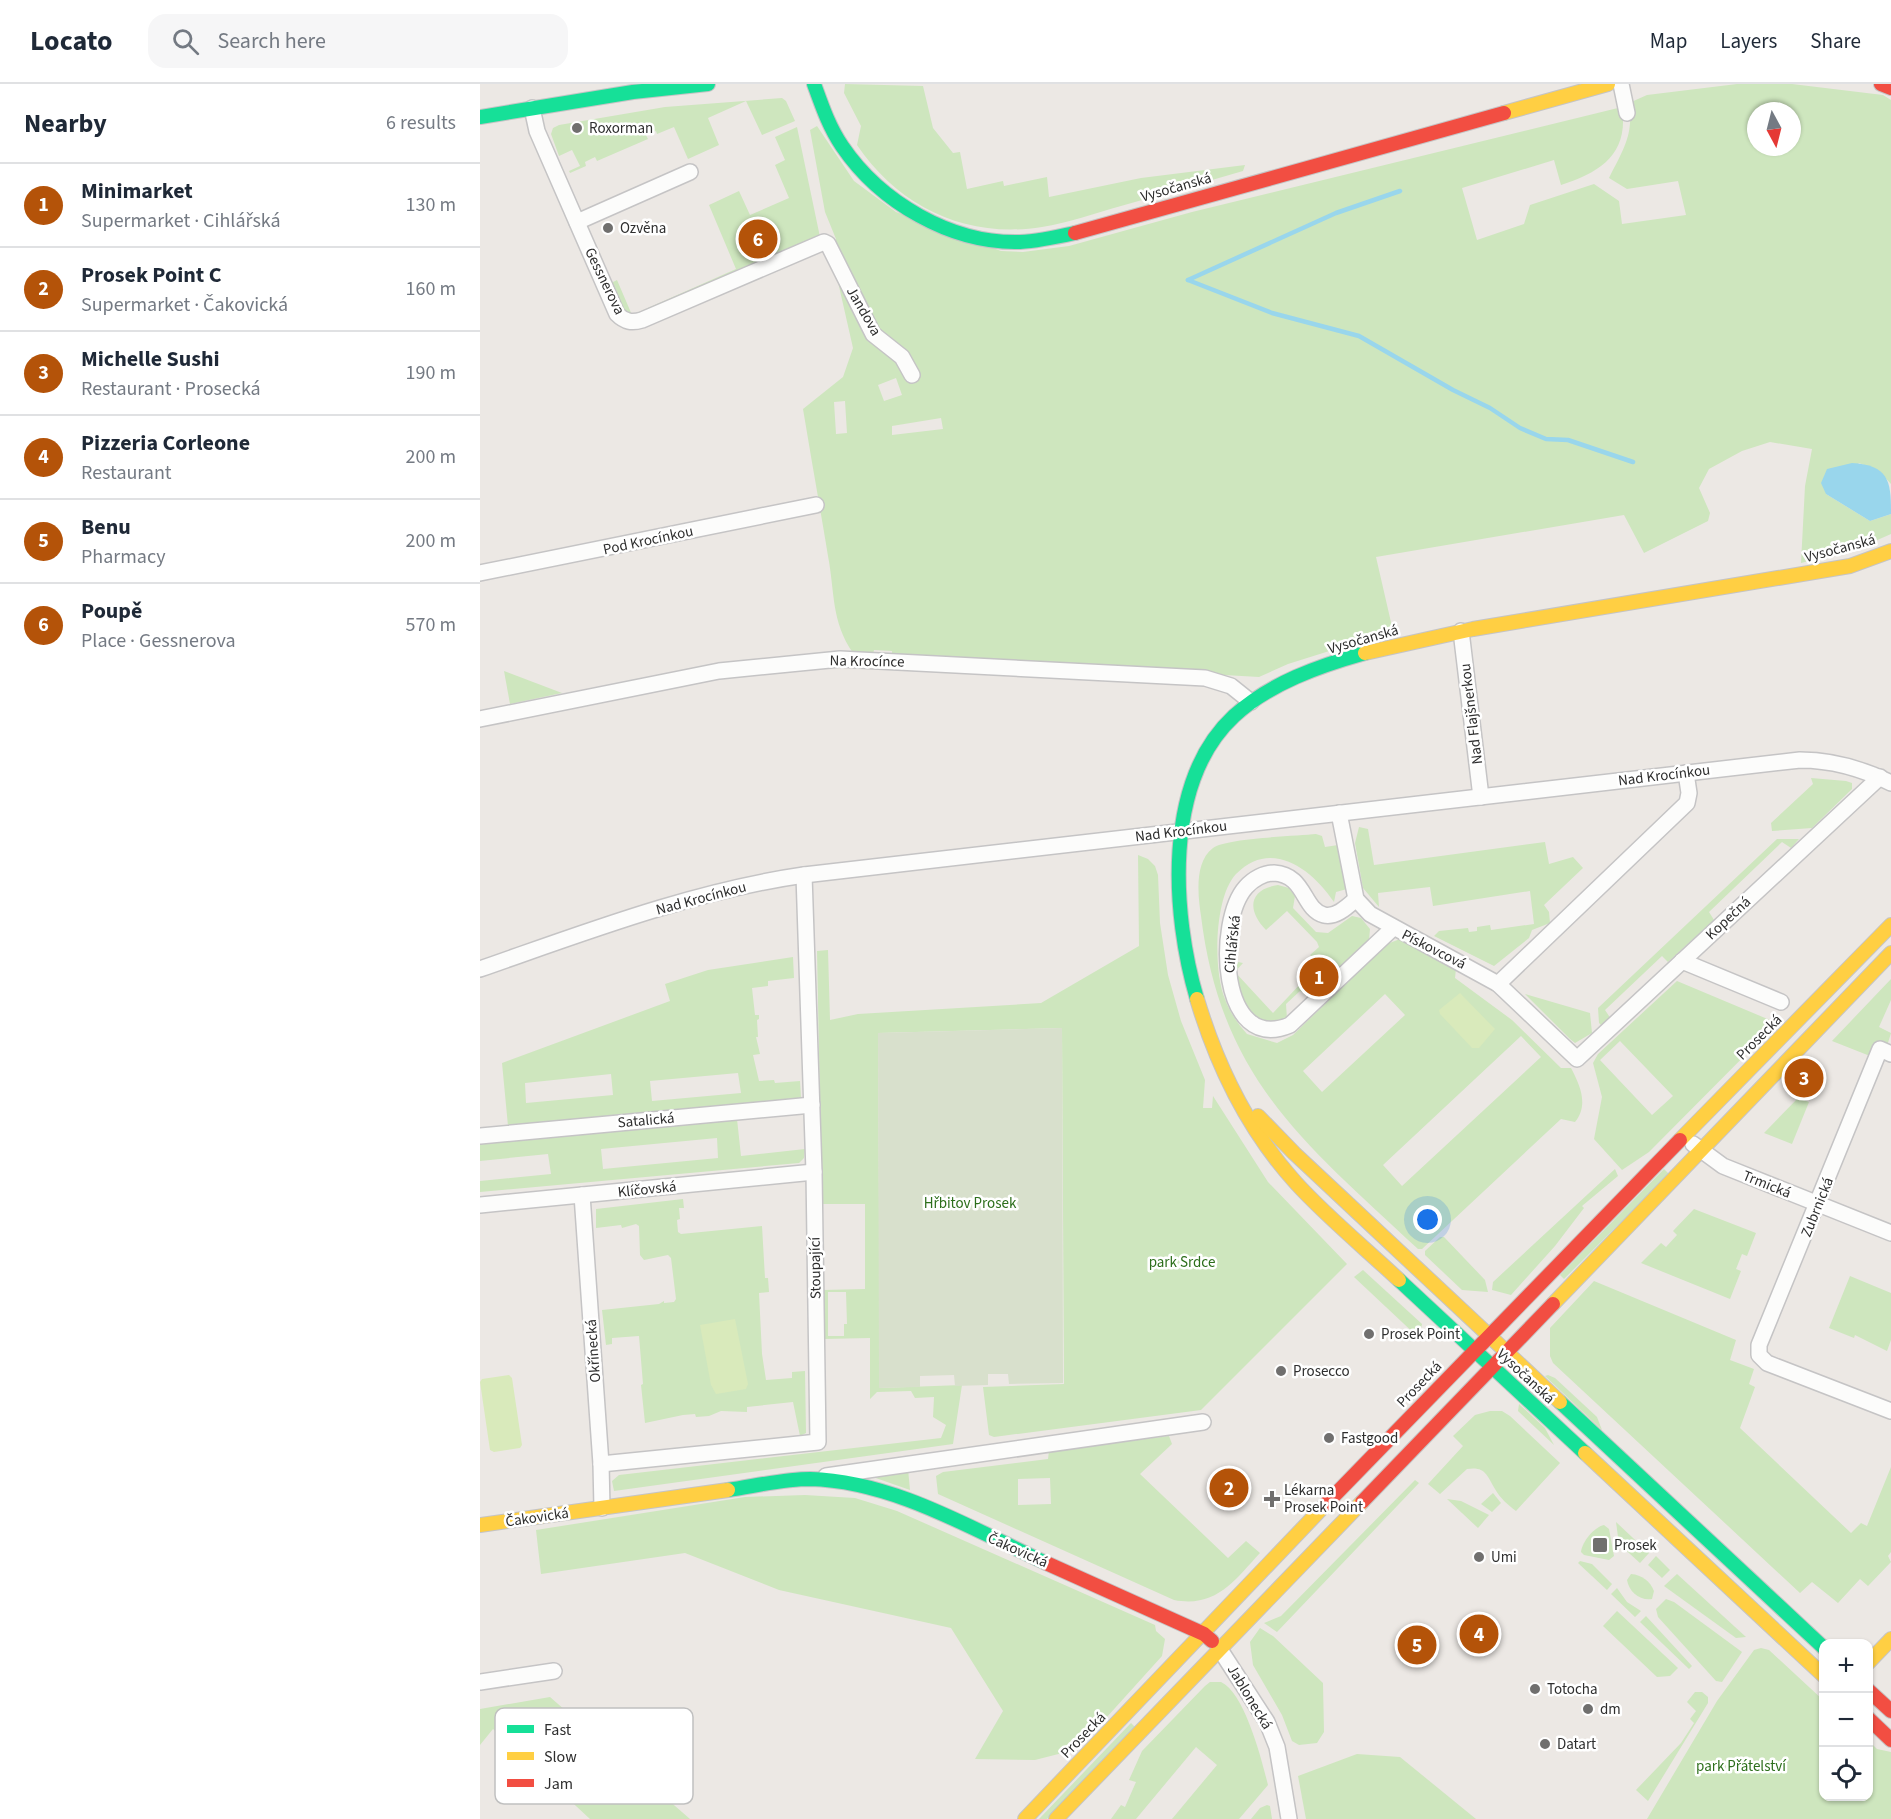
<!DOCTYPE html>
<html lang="en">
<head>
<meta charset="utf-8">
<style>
	body { margin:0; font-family:"Source Sans 3",sans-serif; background:#f6f6f7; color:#1f2937 }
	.controls { position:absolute; right:18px; bottom:18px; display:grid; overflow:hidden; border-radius:12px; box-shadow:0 2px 4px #0004 }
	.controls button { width:54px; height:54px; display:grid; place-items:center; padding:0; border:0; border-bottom:2px solid #e0e1e3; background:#fff; color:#1f2937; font:30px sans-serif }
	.compass { position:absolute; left:1267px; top:18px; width:54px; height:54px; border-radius:50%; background:#fff; box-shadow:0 2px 4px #0004; rotate:173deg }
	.you { position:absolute; left:948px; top:1136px; width:21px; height:21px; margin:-15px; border:4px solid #fff; border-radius:50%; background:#1a73e8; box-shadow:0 0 0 9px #1a73e833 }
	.badge { display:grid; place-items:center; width:39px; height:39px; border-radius:50%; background:#b45309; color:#fff; font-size:20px; font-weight:700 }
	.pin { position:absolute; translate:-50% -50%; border:3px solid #fff; box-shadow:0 2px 6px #0006 }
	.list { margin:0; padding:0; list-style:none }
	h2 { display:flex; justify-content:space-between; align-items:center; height:78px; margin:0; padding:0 24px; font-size:26px }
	h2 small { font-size:20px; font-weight:400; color:#747a83 }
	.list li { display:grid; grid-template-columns:39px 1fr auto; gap:18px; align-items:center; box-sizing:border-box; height:84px; padding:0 24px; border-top:2px solid #e0e1e3 }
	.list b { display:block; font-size:22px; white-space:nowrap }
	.list p { margin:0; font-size:20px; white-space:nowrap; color:#747a83 }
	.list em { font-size:20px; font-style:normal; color:#747a83 }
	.icon { flex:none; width:33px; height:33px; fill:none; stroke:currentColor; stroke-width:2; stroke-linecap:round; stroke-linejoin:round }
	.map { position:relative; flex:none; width:1411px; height:1735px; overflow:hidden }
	header { display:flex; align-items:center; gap:36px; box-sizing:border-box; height:84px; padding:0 30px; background:#fff; border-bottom:2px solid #e0e1e3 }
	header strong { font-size:28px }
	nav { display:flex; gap:33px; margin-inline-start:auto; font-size:21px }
	.search { width:420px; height:54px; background:#f6f6f7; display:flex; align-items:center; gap:15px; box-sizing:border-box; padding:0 21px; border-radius:18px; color:#747a83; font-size:22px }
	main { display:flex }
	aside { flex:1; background:#fff }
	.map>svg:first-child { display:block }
</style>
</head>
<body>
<header>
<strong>Locato</strong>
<div class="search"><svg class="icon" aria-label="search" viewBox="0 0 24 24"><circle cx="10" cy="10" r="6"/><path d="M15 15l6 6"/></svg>Search here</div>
<nav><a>Map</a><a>Layers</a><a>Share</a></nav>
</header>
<main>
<aside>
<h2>Nearby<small>6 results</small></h2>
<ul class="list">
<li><span class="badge">1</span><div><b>Minimarket</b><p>Supermarket · Cihlářská</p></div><em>130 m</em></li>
<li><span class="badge">2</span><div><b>Prosek Point C</b><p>Supermarket · Čakovická</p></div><em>160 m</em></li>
<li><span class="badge">3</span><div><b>Michelle Sushi</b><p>Restaurant · Prosecká</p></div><em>190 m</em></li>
<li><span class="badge">4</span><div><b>Pizzeria Corleone</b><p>Restaurant</p></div><em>200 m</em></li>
<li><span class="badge">5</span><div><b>Benu</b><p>Pharmacy</p></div><em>200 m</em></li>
<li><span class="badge">6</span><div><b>Poupě</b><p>Place · Gessnerova</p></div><em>570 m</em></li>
</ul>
</aside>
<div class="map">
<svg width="1411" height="1735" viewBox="0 0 1411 1735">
	<rect width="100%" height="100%" fill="#ece8e4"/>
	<g fill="#cee6be" fill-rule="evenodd">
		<path d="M365 0 443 2 453 44 473 69 480 68 487 105 523 97 524 102 567 93 569 113 661 94 765 81 763 87C723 99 682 110 641 122 615 129 588 139 562 143 486 155 419 123 377 61L381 42 364 9Z"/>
		<path d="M1257 0H1312L1403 11 1411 16V400L1399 387 1379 379 1346 410 1390 437 1411 430V450L1377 465 1321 479 1325 402 1332 365 1290 358 1262 367 1229 385 1219 404 1230 429 1228 437 1164 469 1144 431 896 473 913 547 808 580 779 593 412 572V567L394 566 393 570 373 569C351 537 355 509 348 472 340 423 331 374 323 325L363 293 373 264 351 167 356 155 345 128 330 46 337 42 374 97 416 128 521 167 543 168 589 162 712 128 1142 23C1149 70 1121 88 1081 101L1074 76 982 104 997 156 1044 140 1050 121 1114 100 1139 117 1142 140 1206 131 1198 97 1147 105 1129 94C1143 66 1154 51 1149 19L1167 11ZM1276 27H1312V63H1276ZM416 294 422 311 404 317 398 301ZM365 317 367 349 356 350 354 318ZM461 334 463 345 412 351V342Z"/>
		<polygon points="302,14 306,17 315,37 282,51 266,17 228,34 239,61 208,75 194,43 177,50 176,47 166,51 168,55 117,77 115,73 105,78 106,82 90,89 89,87 100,82 92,66 79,72 71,50 73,44 79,41 185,23"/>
		<polygon points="317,43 340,153 162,233 145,230 131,199 137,196 152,231 256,185 229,121 259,107 270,131 309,114 295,81 305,76 295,53"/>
		<polygon points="24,587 82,609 30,620"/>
		<polygon points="1331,694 1366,697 1372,699 1372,705 1332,744 1292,747 1291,739 1333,700"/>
		<polygon points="879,743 888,745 894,781 1065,758 1069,780 1093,773 1103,784 1064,821 1069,828 1070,839 1052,846 1049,854 1014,882 954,852 959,847 988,844 989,848 997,847 997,843 1010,841 1011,846 1054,840 1050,807 953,822 950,803 898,809 899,823 883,804 875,759"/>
		<path d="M836 750 842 752 845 763 858 761 867 805 856 808 854 818C832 785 791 754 756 790 734 813 733 887 745 915 749 927 758 940 767 950L797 959 813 951 907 860 920 855 976 885 975 894 1032 936 1081 984H1091C1100 1001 1109 1021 1095 1038L1081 1035 942 1165H938C826 1060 741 996 721 832 718 812 714 778 733 764 746 754 817 752 836 750ZM905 910 925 931 842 1008 823 987ZM1041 952 1061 973 922 1102 903 1081Z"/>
		<polygon points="1297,755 1319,755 1311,764 1302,758 1229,828 1234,836 1188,878 1182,872 1125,926 1131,935 1122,942 1119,939 1118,924"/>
		<path d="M658 771 668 775 675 782 678 791 680 839 688 891 701 937 725 996 723 1024H732L733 1012 788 1098 867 1180 721 1326 514 1353 509 1351 503 1303 584 1300 582 944 398 949 400 1304 482 1301 473 1360 134 1407 132 1397 139 1391 461 1354 466 1341 453 1333 454 1313 435 1314 431 1307 397 1308 390 1315V1254L343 1255 342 1206 385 1205V1120H342L337 867 348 866 350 936 378 930 561 919 659 862ZM348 1208H366L367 1240H364V1252H348Z"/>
		<path d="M798 801 809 804 815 812 813 824 836 848 848 849 872 832 881 834 890 845 889 856 883 862 847 897 845 895 849 891 830 871 839 863 837 858 807 827 786 846C767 827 768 805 798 801Z"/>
		<path d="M313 873 314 894 288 897V902L272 904 275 931H279V935L277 936 278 953H276L280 970 273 971 279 997 294 996 295 999 320 997 321 1014 28 1042 22 979 190 917 185 900 228 886ZM258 989 261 1009 172 1017 170 997ZM131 990 133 1011 46 1019 45 999Z"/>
		<path d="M758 878 763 879 755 888 793 929 824 896 833 906 841 899 842 901 832 911 820 907 806 920 807 935C797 938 788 940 778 934 764 926 750 893 758 878Z"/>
		<polygon points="1411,895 1411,916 1399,943 1411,949 1407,962 1395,959 1390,972 1352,957"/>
		<path d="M1197 897 1297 939 1169 1068 1142 1086 1114 1055 1122 1013 1113 979 1118 970ZM1140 957 1193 1012 1172 1031 1120 976Z"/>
		<polygon points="1045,910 1110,929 1112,949 1095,959 1090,955"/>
		<polygon points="1318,1014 1329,1018 1312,1060 1284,1049"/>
		<path d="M257 1035 261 1072 325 1065 324 1074 319 1079 0 1108V1097L71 1090 68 1070 0 1077V1060ZM237 1054 238 1074 123 1085 121 1065Z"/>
		<polygon points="1135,1085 1138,1092 1102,1122 1104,1124 1075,1162 1031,1211 1012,1206 1013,1198"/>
		<polygon points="1184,1085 1189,1090 1084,1195 1080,1191"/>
		<polygon points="203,1115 204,1124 199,1124 200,1135 197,1136 198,1148 201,1150 282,1142 285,1194 288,1194 289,1208 279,1209 282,1270 286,1296 312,1294 312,1288 325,1287 326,1349 320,1352 313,1318 267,1323 267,1328 241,1327 229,1332 216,1333 215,1330 203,1331 165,1339 161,1301 163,1300 159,1252 132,1254 132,1260 126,1261 122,1226 179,1220 184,1217 184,1219 194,1218 196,1215 191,1174 188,1171 164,1176 160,1171 159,1142 156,1140 142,1144 141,1141 116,1144 116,1125"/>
		<polygon points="1214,1125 1276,1149 1267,1172 1262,1170 1256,1185 1261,1187 1250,1215 1161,1179 1181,1159 1186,1163 1197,1151 1193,1147"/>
		<polygon points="960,1153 964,1153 1005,1196 1008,1208 982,1206 945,1171 945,1167"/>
		<polygon points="883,1186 942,1240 939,1254 874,1193"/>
		<polygon points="1370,1192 1411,1209 1411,1256 1407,1267 1375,1251 1374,1254 1349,1244"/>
		<polygon points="1114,1197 1256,1256 1250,1276 1274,1285 1269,1300 1275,1303 1260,1344 1371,1449 1381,1439 1387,1442 1411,1383 1411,1468 1408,1472 1411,1478 1388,1502 1380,1495 1358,1519 1332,1498 1320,1509 1073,1279 1070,1272 1070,1244"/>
		<polygon points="1068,1291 1075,1294 1117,1333 1122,1346 1065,1292"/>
		<polygon points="1039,1320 1065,1344 1074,1361 1038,1327"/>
		<path d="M1010 1327H1022L1030 1332 1080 1379 1036 1427C1028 1421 1020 1414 1015 1405 1007 1391 1005 1382 987 1385L960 1410 948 1400 983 1362 973 1352 995 1331Z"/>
		<path d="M689 1352 692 1360 660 1390 748 1474 766 1457 780 1469C754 1497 736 1524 694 1516L458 1410 456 1392 463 1388 568 1375 569 1367ZM570 1394 571 1420 538 1421V1395Z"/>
		<polygon points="428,1385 430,1406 390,1392"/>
		<polygon points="935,1396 939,1399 797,1548 784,1539 801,1532"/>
		<polygon points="1013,1409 1021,1419 1012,1428 1001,1420"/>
		<polygon points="325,1411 375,1414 417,1427 675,1541 676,1547 685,1555 682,1572 598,1665 555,1676 495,1675 523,1627 471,1544 299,1506 205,1469 61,1490 56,1446 265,1413"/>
		<polygon points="967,1415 981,1417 1009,1431 998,1444"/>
		<polygon points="1136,1438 1169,1469 1160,1479 1139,1460"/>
		<path d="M1124 1441 1129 1445 1134 1472 1129 1476 1104 1471 1101 1468C1102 1458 1114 1443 1124 1441Z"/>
		<polygon points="1176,1472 1190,1486 1182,1494 1168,1481"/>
		<polygon points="1100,1477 1112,1480 1132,1500 1127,1506 1098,1479"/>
		<path d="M1151 1490C1162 1491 1170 1497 1174 1507L1172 1515C1160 1517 1149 1508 1147 1496Z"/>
		<polygon points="1197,1490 1266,1553 1256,1554 1184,1502"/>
		<polygon points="1137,1504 1147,1518 1161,1527 1155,1533 1131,1510"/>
		<polygon points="1186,1515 1194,1518 1262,1568 1242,1598 1236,1597 1178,1533 1176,1525"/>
		<polygon points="1137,1527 1198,1584 1190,1592 1177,1593 1123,1542"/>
		<polygon points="1166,1532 1212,1582 1209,1585 1160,1538"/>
		<polygon points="780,1544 793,1552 843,1599 844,1648 837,1659 819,1661 812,1657 802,1631 773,1581 770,1558"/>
		<polygon points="1281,1564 1289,1566 1343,1616 1344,1712 1388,1712 1389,1657 1397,1665 1411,1668 1411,1735 1167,1735 1237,1617 1274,1566"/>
		<path d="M741 1598C765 1609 782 1677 788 1701L759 1735H692L737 1681 716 1663 656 1735H631L641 1721 645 1723 656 1698 649 1696 662 1667 725 1602 730 1598Z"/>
		<polygon points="1215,1608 1222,1608 1228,1613 1228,1619 1168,1717 1156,1706 1201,1659 1214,1639 1210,1635 1216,1627 1207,1618"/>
		<polygon points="70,1613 210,1735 110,1735 13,1645 0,1661 0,1625"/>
		<polygon points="651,1639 655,1643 567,1735 559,1735"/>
		<polygon points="877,1670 920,1673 996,1735 826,1735 818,1692"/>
		<polygon points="787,1721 790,1722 792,1735 771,1735 780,1724"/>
	</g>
	<polygon fill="#d8e0cc" points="582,944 583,1299 529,1300 528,1290 508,1290 508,1301 475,1302 474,1291 440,1292 440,1303 399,1304 398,949"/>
	<g fill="#d9eabb">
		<polygon points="980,909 1015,945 999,964 992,964 960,930 959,926"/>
		<polygon points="255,1235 268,1300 266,1305 236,1310 231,1301 220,1241"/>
		<polygon points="29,1291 32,1294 42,1361 40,1364 14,1368 10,1366 0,1298 2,1295"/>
	</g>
	<path fill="#99d6ec" d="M1372 379C1410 381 1411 399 1411 430L1390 437 1346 410 1341 399 1347 385Z"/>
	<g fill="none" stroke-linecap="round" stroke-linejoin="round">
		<g stroke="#99d6ec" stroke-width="4.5">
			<polyline points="708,196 792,229 879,252 973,306 1010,324 1040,344 1066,355 1088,356 1153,378"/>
			<polyline points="708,196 856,129 920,107"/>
		</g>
		<defs>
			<g id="street">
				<polyline points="1141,0 1147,29"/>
				<path d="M52 24 57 47 137 230C145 238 152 239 162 236L344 158 348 160 393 250 422 273 432 291"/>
				<polyline points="97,138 210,88"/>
				<polyline points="0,489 336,421"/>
				<polyline points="981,547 1001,713"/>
				<polyline points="0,635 239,587 360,575 725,594 751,602 771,618"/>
				<polyline points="859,729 876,815 890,830 1018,900 1097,975 1400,693"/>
				<path d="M876 815C868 822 856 834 844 831 822 825 826 791 794 789 784 789 773 795 766 803 735 837 739 971 810 941L913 844"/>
				<polyline points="1202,877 1301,918"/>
				<path d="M0 885C106 848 213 807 324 791L1320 676C1353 676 1381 684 1411 699"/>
				<polyline points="1018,900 1207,719 1209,709 1206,689"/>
				<polyline points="1411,970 1400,965 1279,1261 1279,1271 1287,1279 1411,1327"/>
				<polyline points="0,1052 332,1021"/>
				<polyline points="1213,1060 1243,1082 1411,1149"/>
				<polyline points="102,1111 121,1380 122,1424"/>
				<polyline points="0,1121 334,1088"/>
				<polyline points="121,1380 338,1358 334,1088 324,791"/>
				<polyline points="346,1392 723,1338"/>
				<polyline points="739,1564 787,1638 797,1663 809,1735"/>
				<polyline points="0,1598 74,1587"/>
			</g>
			<g id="fast">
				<path d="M334 0C342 22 349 43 362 62 400 118 471 160 540 158 559 157 577 153 595 149"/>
				<polyline points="0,33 153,8 228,0"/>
				<path d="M717 915C692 830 683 698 754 632 790 599 839 582 885 569"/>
				<polyline points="919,1196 1105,1369"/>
				<polyline points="1080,1318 1344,1564"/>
				<path d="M248 1406C275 1402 304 1395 330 1395 413 1397 492 1445 566 1479"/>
			</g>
			<g id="slow">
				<polyline points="1024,29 1128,0"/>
				<polyline points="885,569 993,545 1370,482 1411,467"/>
				<path d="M717 915C737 982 768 1046 816 1099 847 1133 885 1164 919 1196"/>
				<polyline points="778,1032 814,1069 1080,1318"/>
				<polyline points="1200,1056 1411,841"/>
				<polyline points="1073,1220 1411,869"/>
				<polyline points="1105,1369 1344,1592"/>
				<polyline points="0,1441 248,1406"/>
				<polyline points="1388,1579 1411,1555"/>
				<polyline points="545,1735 845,1421"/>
				<polyline points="576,1735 882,1418"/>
			</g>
			<g id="jam">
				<polyline points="1401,0 1411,4"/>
				<polyline points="595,149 1024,29"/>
				<polyline points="882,1418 1073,1220"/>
				<polyline points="845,1421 1200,1056"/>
				<polyline points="566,1479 724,1550 732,1557"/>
				<polyline points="1388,1606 1411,1627"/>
				<polyline points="1388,1634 1411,1656"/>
			</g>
		</defs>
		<use href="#street" stroke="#c5c4c5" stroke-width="18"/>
		<use href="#fast" stroke="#c5c4c5" stroke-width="16"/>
		<use href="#slow" stroke="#c5c4c5" stroke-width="16"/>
		<use href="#jam" stroke="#c5c4c5" stroke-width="16"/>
		<use href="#street" stroke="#fcfcfb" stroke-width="15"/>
		<use href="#fast" stroke="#16e098" stroke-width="14"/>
		<use href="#slow" stroke="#ffcf43" stroke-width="14"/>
		<use href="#jam" stroke="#f24e42" stroke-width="14"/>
	</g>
	<g fill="#706f6e" stroke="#fff" stroke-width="2">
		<circle cx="97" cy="44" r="6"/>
		<circle cx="128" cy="144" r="6"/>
		<circle cx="889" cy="1250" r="6"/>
		<circle cx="801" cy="1287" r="6"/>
		<circle cx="849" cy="1354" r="6"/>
		<path d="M789 1406h6v6h6v6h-6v6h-6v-6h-6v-6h6z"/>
		<rect x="1112" y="1453" width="16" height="16" rx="3"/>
		<circle cx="999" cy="1473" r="6"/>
		<circle cx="1055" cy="1605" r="6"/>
		<circle cx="1108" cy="1625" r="6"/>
		<circle cx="1065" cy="1660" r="6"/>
	</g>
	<g text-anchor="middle" stroke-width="5" stroke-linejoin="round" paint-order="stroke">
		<g font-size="15" fill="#2e2e2e" stroke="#fff" text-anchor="start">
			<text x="109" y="49">Roxorman</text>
			<text x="140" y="149">Ozvěna</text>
			<text x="901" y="1255">Prosek Point</text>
			<text x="813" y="1292">Prosecco</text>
			<text x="861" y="1359">Fastgood</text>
			<text x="804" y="1411">Lékarna<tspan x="804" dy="17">Prosek Point</tspan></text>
			<text x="1134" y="1466">Prosek</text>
			<text x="1011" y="1478">Umi</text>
			<text x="1067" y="1610">Totocha</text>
			<text x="1120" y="1630">dm</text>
			<text x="1077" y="1665">Datart</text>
		</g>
		<g font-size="15" fill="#2e2e2e" stroke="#fff">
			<text transform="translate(696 103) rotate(-16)" y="5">Vysočanská</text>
			<text transform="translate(125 197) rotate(64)" y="5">Gessnerova</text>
			<text transform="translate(384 227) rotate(60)" y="5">Jandova</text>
			<text transform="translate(168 456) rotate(-12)" y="5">Pod Krocínkou</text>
			<text transform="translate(1360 464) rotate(-15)" y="5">Vysočanská</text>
			<text transform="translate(883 555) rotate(-16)" y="5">Vysočanská</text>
			<text transform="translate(387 577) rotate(1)" y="5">Na Krocínce</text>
			<text transform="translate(991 630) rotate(-97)" y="5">Nad Flajšnerkou</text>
			<text transform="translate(1184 691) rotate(-7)" y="5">Nad Krocínkou</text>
			<text transform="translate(701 747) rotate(-7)" y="5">Nad Krocínkou</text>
			<text transform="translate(221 814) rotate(-15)" y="5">Nad Krocínkou</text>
			<text transform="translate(1248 834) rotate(-43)" y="5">Kopečná</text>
			<text transform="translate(752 860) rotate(-84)" y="5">Cihlářská</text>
			<text transform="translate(954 865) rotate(27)" y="5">Pískovcová</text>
			<text transform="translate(1279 953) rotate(-45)" y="5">Prosecká</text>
			<text transform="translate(166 1036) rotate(-5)" y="5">Satalická</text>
			<text transform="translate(1287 1100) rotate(22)" y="5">Trmická</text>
			<text transform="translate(167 1105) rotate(-6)" y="5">Klíčovská</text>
			<text transform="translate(1337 1123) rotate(-68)" y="5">Zubrnická</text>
			<text transform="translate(335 1184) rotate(-91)" y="5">Stoupající</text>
			<text transform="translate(113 1267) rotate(-94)" y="5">Okřínecká</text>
			<text transform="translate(1046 1292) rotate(43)" y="5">Vysočanská</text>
			<text transform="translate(939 1300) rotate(-46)" y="5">Prosecká</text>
			<text transform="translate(57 1433) rotate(-8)" y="5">Čakovická</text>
			<text transform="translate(538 1466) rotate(24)" y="5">Čakovická</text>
			<text transform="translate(770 1613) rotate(59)" y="5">Jablonecká</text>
			<text transform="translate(603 1651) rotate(-46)" y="5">Prosecká</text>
		</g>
		<g font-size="15" fill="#2c6e1b" stroke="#fff">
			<text x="490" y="1124">Hřbitov Prosek</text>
			<text x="702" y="1183">park Srdce</text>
			<text x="1261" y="1687">park Přátelství</text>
		</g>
	</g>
	<rect x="15" y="1624" width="198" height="96" rx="9" fill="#fff" stroke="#c0c0c0" stroke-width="1.5"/>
	<rect x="27" y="1641" width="27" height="8" fill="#16e098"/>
	<rect x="27" y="1668" width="27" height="8" fill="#ffcf43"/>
	<rect x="27" y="1695" width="27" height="8" fill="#f24e42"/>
	<g font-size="16" fill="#2e2e2e">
		<text x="64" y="1651">Fast</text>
		<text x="64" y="1678">Slow</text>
		<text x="64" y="1705">Jam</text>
	</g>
</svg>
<div class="controls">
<button>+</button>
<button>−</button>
<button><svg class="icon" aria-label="locate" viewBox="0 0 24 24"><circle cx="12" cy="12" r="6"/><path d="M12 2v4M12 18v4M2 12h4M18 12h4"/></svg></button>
</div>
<svg class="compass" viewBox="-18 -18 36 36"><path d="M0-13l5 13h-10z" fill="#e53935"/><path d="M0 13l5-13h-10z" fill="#747a83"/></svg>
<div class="you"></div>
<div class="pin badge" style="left:839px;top:893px">1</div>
<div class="pin badge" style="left:749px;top:1404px">2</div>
<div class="pin badge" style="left:1324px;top:994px">3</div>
<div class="pin badge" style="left:999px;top:1550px">4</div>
<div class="pin badge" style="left:937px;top:1561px">5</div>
<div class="pin badge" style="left:278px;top:155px">6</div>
</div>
</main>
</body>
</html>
